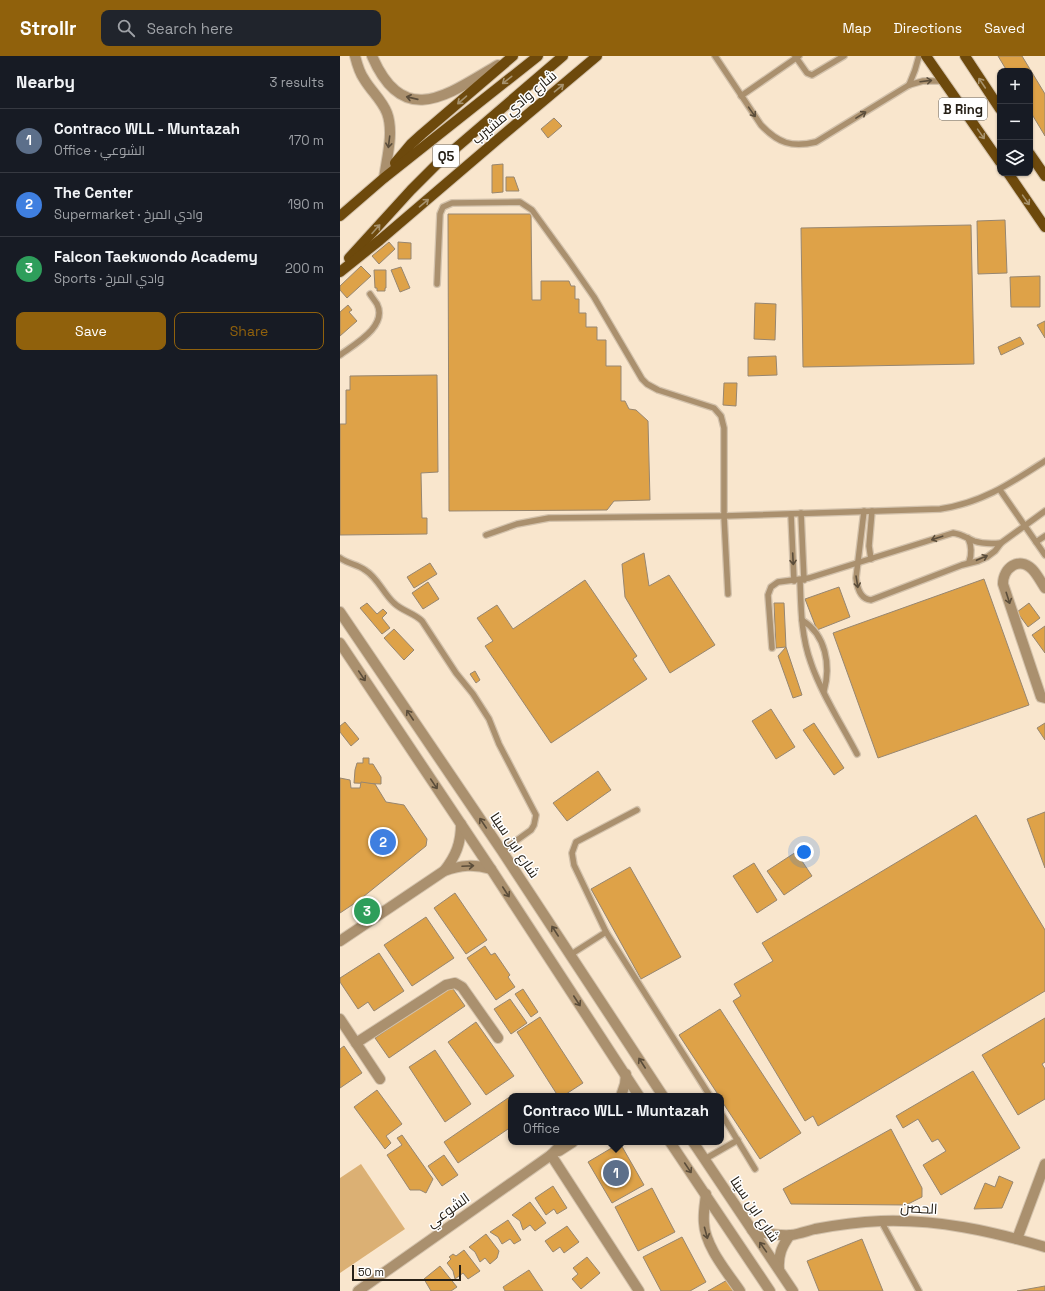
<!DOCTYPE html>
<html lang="en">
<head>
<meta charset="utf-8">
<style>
	body { margin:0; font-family:"Space Grotesk",Cairo,sans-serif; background:#20242c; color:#f1f3f6 }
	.controls { position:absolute; right:12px; top:12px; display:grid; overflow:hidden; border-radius:8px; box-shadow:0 1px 3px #0004 }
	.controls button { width:36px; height:36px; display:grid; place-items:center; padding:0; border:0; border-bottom:1px solid #363941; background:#171b24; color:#f1f3f6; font:20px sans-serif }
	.scale { position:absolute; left:12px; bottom:10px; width:109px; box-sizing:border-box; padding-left:4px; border:2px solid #262017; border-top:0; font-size:11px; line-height:14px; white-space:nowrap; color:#262017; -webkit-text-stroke:3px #fff; paint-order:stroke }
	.you { position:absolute; left:464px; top:796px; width:14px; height:14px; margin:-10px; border:3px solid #fff; border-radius:50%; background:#1a73e8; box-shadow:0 0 0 6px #1a73e833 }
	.badge { display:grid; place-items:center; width:26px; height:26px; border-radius:50%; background:#90610c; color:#fff; font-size:13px; font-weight:700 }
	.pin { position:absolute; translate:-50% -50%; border:2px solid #fff; box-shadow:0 1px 4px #0006 }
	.popup { position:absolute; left:168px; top:1037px; width:216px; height:52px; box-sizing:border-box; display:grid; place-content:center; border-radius:8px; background:#171b24; filter:drop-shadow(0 1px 3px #0005); font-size:13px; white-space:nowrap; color:#9ea1a6 }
	.popup b { font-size:15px; color:#f1f3f6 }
	.popup::after { content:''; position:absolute; left:50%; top:100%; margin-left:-8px; border:8px solid transparent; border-top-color:#171b24 }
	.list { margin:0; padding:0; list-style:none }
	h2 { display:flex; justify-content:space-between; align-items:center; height:52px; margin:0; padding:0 16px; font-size:17px }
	h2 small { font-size:13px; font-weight:400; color:#9ea1a6 }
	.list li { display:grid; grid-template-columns:26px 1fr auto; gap:12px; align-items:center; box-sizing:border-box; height:64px; padding:0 16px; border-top:1px solid #363941 }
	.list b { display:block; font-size:15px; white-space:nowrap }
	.list p { margin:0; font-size:13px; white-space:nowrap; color:#9ea1a6 }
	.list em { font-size:13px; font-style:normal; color:#9ea1a6 }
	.actions { display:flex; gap:8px; padding:12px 16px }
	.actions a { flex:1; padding:9px 0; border:1px solid #90610c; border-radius:8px; text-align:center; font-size:14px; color:#90610c }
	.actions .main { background:#90610c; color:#fff }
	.icon { flex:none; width:22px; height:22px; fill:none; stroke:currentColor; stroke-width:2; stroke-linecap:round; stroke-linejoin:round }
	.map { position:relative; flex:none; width:705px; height:1235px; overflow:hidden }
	header { display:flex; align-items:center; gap:24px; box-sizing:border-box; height:56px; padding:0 20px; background:#90610c; color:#fff }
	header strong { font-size:19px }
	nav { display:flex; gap:22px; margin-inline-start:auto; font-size:14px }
	.search { width:280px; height:36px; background:#20242c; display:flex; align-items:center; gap:10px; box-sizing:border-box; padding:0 14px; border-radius:8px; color:#9ea1a6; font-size:15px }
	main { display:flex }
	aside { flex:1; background:#171b24 }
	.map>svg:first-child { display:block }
</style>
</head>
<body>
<header>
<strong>Strollr</strong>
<div class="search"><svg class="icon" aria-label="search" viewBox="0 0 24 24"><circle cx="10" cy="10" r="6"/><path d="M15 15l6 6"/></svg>Search here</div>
<nav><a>Map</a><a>Directions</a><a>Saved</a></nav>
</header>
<main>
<aside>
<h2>Nearby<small>3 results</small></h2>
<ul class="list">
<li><span class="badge" style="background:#5c6f8a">1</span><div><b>Contraco WLL - Muntazah</b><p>Office · الشوعي</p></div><em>170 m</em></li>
<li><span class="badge" style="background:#3f7fe0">2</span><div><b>The Center</b><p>Supermarket · وادي المرخ</p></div><em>190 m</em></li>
<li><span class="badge" style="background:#2e9e5b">3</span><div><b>Falcon Taekwondo Academy</b><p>Sports · وادي المرخ</p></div><em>200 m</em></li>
</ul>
<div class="actions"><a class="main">Save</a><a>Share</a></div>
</aside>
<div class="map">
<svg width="705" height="1235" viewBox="0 0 705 1235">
	<rect width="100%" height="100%" fill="#f9e6cd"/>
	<polygon fill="#dbb074" points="21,1108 65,1173 0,1217 0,1122"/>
	<g fill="#dea248" stroke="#978670">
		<polygon points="658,0 682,0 705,38 705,80 690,55 690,15 667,15"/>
		<polygon points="214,62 222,70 208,82 201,73"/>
		<polygon points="163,108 163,136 152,137 152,109"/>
		<polygon points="166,121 174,121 179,135 166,135"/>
		<polygon points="108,158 191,158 192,244 201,244 201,225 229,225 231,230 235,230 235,243 239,243 239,257 246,257 246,271 257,271 257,284 266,284 266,310 281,310 281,345 285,345 289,353 296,354 308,365 310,444 274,445 267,454 109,455"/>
		<polygon points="665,164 667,217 638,218 637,165"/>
		<polygon points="631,169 634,308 463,311 461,172"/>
		<polygon points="49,186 55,193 39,208 32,200"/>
		<polygon points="58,186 71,187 71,203 58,203"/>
		<polygon points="21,210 31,220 7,242 0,234 0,230"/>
		<polygon points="61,211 70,232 60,236 51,214"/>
		<polygon points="34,214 46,214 46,232 45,232 45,235 37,235 37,232 35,232"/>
		<polygon points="700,220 700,251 671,251 670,221"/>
		<polygon points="415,247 436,248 435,284 414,283"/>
		<polygon points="8,249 12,254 9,256 17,265 0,280 0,256"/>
		<polygon points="705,265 705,282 697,269"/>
		<polygon points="680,281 684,288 661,299 658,291"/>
		<polygon points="436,300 437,319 408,320 408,301"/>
		<polygon points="97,319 98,416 81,417 82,462 87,462 87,478 0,479 0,368 6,368 6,334 10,334 10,320"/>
		<polygon points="384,327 397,327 396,350 383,349"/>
		<polygon points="304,497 309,530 329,519 375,589 330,617 285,541 282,508"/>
		<polygon points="90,507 97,518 74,532 67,521"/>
		<polygon points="644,523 689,649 538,702 493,577"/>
		<polygon points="245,524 297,600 293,603 307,623 211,687 145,590 153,585 137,562 157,549 173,573"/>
		<polygon points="88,526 99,543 83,553 72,537"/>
		<polygon points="499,531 510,561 477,574 465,543"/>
		<polygon points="27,547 37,558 43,553 47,557 42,562 50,572 42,578 20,552"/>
		<polygon points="434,547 444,547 446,591 436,592"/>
		<polygon points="689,547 700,562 688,571 677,556"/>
		<polygon points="705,570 705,597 692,579"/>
		<polygon points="54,573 74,594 64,604 44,582"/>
		<polygon points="446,591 462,639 453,642 438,600"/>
		<polygon points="135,615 140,624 136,627 130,618"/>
		<polygon points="431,653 455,691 436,703 412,665"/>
		<polygon points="5,666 19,683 11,690 0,676 0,670"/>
		<polygon points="474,667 504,712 494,719 463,674"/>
		<polygon points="705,667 705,684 697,672"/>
		<polygon points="23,702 29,702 29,708 33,708 41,721 41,728 14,727 15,714 17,707 23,707"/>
		<polygon points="258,715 271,734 227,765 213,747"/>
		<polygon points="0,722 10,724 11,732 20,732 21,726 35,728 46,746 64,749 87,783 86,790 18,845 0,857"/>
		<polygon points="705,756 705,812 687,763"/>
		<polygon points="636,759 705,874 705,935 478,1070 473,1060 465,1065 393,945 401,940 394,928 433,905 422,887"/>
		<polygon points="456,796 472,820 444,839 427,815"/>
		<polygon points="414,807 437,844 417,857 393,820"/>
		<polygon points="290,811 341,901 301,923 251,833"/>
		<polygon points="115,837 147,884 126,898 94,852"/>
		<polygon points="86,861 114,902 72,930 44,889"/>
		<polygon points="145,890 151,899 155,897 170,919 168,921 175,931 156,944 127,902"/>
		<polygon points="39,897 64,935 34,955 28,946 18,953 0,926 0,922"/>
		<polygon points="111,930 125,950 49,1002 35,982"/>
		<polygon points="183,933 198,956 191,961 175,938"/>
		<polygon points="170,943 187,967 171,978 154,953"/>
		<polygon points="380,953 461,1077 420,1103 381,1044 381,1040 379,1040 339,979"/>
		<polygon points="200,961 243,1027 223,1040 218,1040 177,976"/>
		<polygon points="705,962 705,1006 702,1008 705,1013 705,1043 678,1059 642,999"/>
		<polygon points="136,966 174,1020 146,1039 108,986"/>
		<polygon points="4,990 22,1017 0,1032 0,993"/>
		<polygon points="95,994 131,1048 105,1066 69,1011"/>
		<polygon points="633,1015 680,1092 601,1139 583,1109 606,1095 598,1083 592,1086 578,1063 563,1072 556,1060"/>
		<polygon points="37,1034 62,1068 46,1080 51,1087 45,1093 14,1051"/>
		<polygon points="171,1040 171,1071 118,1107 104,1086"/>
		<polygon points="551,1073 582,1132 582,1141 566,1149 451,1148 443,1133"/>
		<polygon points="62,1079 93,1123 86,1137 80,1134 70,1134 47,1099 62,1089 57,1082"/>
		<polygon points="280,1087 304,1129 272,1147 248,1106"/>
		<polygon points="104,1099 118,1119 102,1130 88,1110"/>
		<polygon points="659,1120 673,1126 662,1152 634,1153 645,1127 655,1131"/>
		<polygon points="213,1130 227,1152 217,1158 214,1153 206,1159 195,1142"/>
		<polygon points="312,1132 335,1176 298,1195 275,1151"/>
		<polygon points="190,1146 206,1167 195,1175 190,1169 183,1174 180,1165 172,1159"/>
		<polygon points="168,1164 181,1184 174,1188 170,1183 162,1188 158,1181 150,1176"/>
		<polygon points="227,1170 239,1186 224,1197 220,1191 213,1196 205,1185"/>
		<polygon points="146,1178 159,1195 157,1202 150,1208 145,1202 140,1206 135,1196 129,1191"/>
		<polygon points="342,1181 366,1226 350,1235 321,1235 303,1201"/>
		<polygon points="522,1183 543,1235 479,1235 467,1205"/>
		<polygon points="124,1194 140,1215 128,1223 123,1217 115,1223 113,1215 107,1207 111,1203 109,1201 113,1198 116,1200"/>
		<polygon points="247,1201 260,1217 241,1233 232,1223 238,1218 233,1212"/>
		<polygon points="100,1210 117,1231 111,1235 91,1235 84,1223"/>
		<polygon points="189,1214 203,1235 165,1235 163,1231"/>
		<polygon points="389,1223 396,1235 368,1235"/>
		<polygon points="705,1230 705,1235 677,1235"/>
	</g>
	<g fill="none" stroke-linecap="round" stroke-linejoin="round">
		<defs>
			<g id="service">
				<path d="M375 0 421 69C438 87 452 92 476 86L569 29 583 25H604"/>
				<polyline points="455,0 467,17 472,19 504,0"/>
				<polyline points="569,29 575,14 579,0"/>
				<polyline points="401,40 459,0"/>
				<polyline points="97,228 100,158 103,151 112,147 180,146 192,154 229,205 254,241 302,323 307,328 318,334 374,352 381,360 384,372 384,460 388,538"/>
				<path d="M0 299C15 288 48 270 37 248 35 245 32 241 30 238"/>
				<polyline points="660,434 705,499"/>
				<path d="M524 455 516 522C517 531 520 543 531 544L622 509 638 505 647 501 655 495 661 487 705 455"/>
				<polyline points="461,457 464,524"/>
				<polyline points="451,458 454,525"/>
				<path d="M146 479 177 468 209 462 384 460 600 453C642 447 671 427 705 405"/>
				<path d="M628 482C632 491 632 498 629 506"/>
				<polyline points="696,486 705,480"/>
				<path d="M0 502C8 508 17 508 25 514 38 522 43 537 54 547 62 555 74 557 82 565L116 617 133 638 149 663 159 688 196 759 194 769 191 774 162 795"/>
				<polyline points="531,503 529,490 532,455"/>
				<path d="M460 524C461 552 461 580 471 607 481 637 502 669 517 698"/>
				<path d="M462 564C486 579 491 609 484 635"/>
				<path d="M432 592 428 539 431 531 438 526 469 522 613 477C621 478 627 482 634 485 643 488 652 488 661 487"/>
				<polyline points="297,754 236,786 232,797 234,809 266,876 370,1040"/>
				<polyline points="230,899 266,876"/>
				<polyline points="381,1057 415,1113"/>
				<polyline points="365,1103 398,1084"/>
				<polyline points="541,1165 579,1235"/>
			</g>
			<g id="minor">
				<path d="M705 532C701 526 697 518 692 513 679 500 663 512 663 528L701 641 705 642"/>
				<path d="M104 815C116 800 121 787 121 768"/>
				<path d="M0 885 104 815C121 809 134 808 151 813"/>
				<polyline points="0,963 40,1023"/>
				<polyline points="16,987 106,929 115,927 122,931 158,982"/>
				<polyline points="281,1040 285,1028 286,1018"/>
				<polyline points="219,1095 233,1086"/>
				<polyline points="211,1099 299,1235"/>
				<path d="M366 1138C365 1148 363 1157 364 1167 365 1190 387 1216 400 1235"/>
				<path d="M412 1174C424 1177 439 1180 451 1179 459 1178 467 1175 475 1173 496 1169 519 1166 541 1165 597 1163 651 1175 705 1191"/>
				<polyline points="677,1183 705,1108"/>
				<path d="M439 1213C438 1199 442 1190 450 1179"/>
				<polyline points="18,1235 211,1099 224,1086"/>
			</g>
			<g id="tertiary">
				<path d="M15 0C17 8 19 16 24 23 31 35 42 44 47 57 54 76 47 101 44 122"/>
				<path d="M32 0C64 74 108 38 158 9"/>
				<polyline points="0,556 162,795 323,1040"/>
				<polyline points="0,587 151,813 299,1040"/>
				<polyline points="330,1086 430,1235"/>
				<polyline points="353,1086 453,1235"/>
			</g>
			<g id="primary">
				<polyline points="586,0 660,106"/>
				<polyline points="625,0 660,53"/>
				<polyline points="690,98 705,120"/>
				<polyline points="55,107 71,88 82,78 173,0"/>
				<polyline points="668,117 705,171"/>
				<polyline points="0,160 44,122 198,0"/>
				<polyline points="9,202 71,134 96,109 223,0"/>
				<polyline points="0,216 40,184 157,84 257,0"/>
			</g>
		</defs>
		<use href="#service" stroke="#d3c2ac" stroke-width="8"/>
		<use href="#minor" stroke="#d3c2ac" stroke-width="12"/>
		<use href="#tertiary" stroke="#d3c2ac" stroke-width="12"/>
		<use href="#primary" stroke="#d3c2ac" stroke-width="12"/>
		<use href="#service" stroke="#aa906e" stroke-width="5.5"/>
		<use href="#minor" stroke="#aa906e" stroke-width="10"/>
		<use href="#tertiary" stroke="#aa906e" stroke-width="10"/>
		<use href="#primary" stroke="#6d490c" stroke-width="10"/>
	</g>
	<defs><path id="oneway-shaft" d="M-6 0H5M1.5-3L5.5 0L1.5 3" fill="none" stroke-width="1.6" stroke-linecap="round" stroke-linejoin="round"/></defs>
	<g stroke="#a7926d">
		<use href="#oneway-shaft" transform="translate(167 24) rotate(142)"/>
		<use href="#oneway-shaft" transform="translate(642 27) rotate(-124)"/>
		<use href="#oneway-shaft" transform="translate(219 32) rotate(-40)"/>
		<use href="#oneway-shaft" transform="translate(122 44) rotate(139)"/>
		<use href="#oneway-shaft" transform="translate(641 78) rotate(55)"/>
		<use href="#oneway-shaft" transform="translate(686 144) rotate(55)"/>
		<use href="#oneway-shaft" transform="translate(84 147) rotate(-40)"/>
		<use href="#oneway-shaft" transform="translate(36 173) rotate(-48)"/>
	</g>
	<g stroke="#5b4d3a">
		<use href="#oneway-shaft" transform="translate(586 25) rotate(-7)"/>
		<use href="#oneway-shaft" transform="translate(72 42) rotate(-167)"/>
		<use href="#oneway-shaft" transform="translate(412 56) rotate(55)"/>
		<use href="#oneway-shaft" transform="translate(521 59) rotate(-32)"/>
		<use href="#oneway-shaft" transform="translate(49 86) rotate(97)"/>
		<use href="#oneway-shaft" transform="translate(597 482) rotate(162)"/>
		<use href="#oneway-shaft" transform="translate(642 502) rotate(-23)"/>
		<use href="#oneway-shaft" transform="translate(453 503) rotate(87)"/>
		<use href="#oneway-shaft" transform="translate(517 526) rotate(81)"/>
		<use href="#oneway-shaft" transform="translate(668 542) rotate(72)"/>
		<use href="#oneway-shaft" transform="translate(22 620) rotate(56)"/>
		<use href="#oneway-shaft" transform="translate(70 659) rotate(-124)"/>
		<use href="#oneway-shaft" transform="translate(94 728) rotate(56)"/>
		<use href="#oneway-shaft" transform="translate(143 767) rotate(-124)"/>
		<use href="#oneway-shaft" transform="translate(128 810) rotate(-3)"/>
		<use href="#oneway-shaft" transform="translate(166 836) rotate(57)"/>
		<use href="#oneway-shaft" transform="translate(215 875) rotate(-123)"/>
		<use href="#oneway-shaft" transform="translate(237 945) rotate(57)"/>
		<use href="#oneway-shaft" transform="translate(302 1007) rotate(-123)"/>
		<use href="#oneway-shaft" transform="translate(348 1112) rotate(56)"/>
		<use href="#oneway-shaft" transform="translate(366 1177) rotate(75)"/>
		<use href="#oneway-shaft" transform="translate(423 1191) rotate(-125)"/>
	</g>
	<g text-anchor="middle" stroke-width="3" stroke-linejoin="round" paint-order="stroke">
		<g fill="#fff" stroke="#67635d" stroke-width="1">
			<rect x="599" y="42" width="48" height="22" rx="3"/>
			<rect x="93" y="89" width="26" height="22" rx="3"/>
		</g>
		<g font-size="13" font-weight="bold" fill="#262017">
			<text x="623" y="58">B Ring</text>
			<text x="106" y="105">Q5</text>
		</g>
		<g font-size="14" fill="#262017" stroke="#fff">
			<text transform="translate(174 51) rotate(-40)" y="5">شارع وادي مشيرب</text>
			<text transform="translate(175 789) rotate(56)" y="5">شارع ابن سينا</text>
			<text transform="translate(579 1152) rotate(3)" y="5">الحصن</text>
			<text transform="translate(415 1153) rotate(56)" y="5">شارع ابن سينا</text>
			<text transform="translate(108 1154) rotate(-35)" y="5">الشوعي</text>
		</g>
	</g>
</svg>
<div class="controls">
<button>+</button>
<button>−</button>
<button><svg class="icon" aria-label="layers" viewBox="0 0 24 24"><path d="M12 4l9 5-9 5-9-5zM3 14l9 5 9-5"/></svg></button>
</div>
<div class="scale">50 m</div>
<div class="you"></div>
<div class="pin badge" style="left:276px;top:1117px;background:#5c6f8a">1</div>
<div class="popup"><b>Contraco WLL - Muntazah</b>Office</div>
<div class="pin badge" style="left:43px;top:786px;background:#3f7fe0">2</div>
<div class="pin badge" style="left:27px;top:855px;background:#2e9e5b">3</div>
</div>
</main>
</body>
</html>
